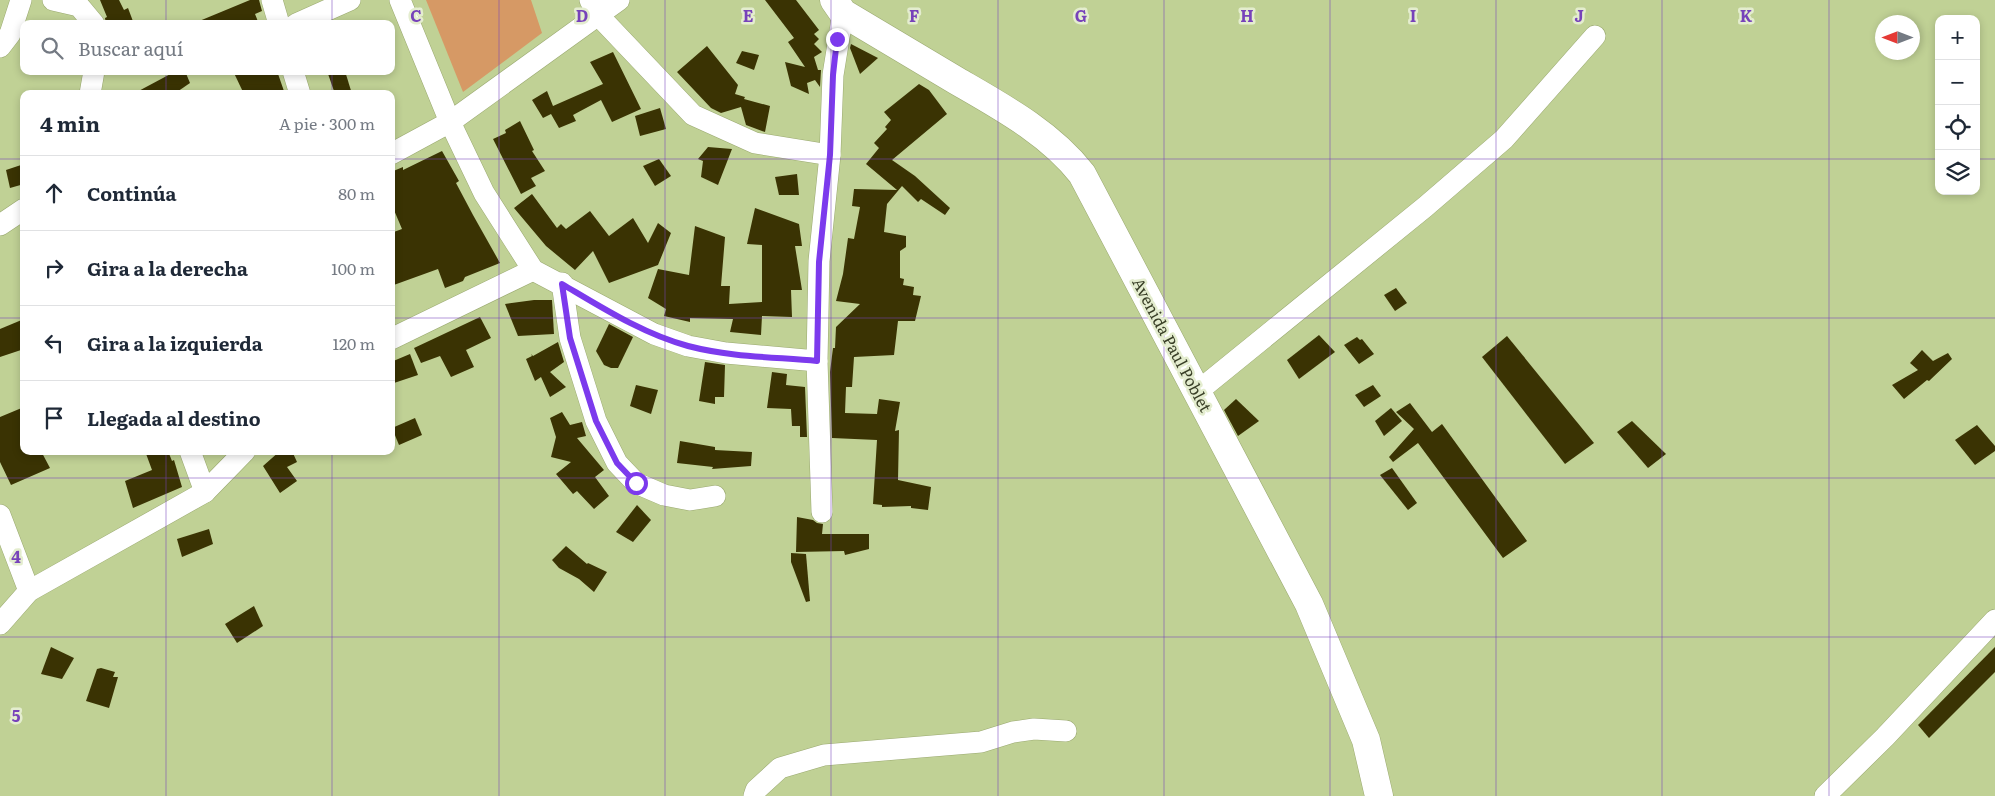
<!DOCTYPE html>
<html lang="es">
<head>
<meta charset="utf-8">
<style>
	body { margin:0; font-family:Literata,serif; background:#f6f6f7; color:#1f2937 }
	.controls { position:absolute; right:15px; top:15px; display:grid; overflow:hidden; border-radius:10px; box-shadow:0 2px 8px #0003 }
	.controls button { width:45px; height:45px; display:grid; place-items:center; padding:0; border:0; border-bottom:1px solid #e0e1e3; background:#fff; color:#1f2937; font:25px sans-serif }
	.compass { position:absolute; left:1875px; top:15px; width:45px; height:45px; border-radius:50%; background:#fff; box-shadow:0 2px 8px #0003; rotate:270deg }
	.stop { position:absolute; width:15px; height:15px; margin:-11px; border:4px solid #7c3aed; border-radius:50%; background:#fff }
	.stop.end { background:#7c3aed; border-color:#fff; box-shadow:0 1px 5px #0008 }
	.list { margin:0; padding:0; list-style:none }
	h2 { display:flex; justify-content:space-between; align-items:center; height:65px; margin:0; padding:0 20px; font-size:21px }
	h2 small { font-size:16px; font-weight:400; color:#747a83 }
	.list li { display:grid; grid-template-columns:32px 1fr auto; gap:15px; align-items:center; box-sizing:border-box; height:75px; padding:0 20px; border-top:1px solid #e0e1e3 }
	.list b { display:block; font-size:19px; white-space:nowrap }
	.list em { font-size:16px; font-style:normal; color:#747a83 }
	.icon { flex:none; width:28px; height:28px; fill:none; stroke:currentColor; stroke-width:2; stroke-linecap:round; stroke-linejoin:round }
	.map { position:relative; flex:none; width:1995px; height:796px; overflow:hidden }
	.search { position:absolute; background:#fff; box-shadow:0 2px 8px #0003; left:20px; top:20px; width:375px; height:55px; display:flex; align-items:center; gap:12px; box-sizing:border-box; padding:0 18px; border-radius:10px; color:#747a83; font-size:19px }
	.panel { position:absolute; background:#fff; box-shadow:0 2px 8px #0003; left:20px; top:90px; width:375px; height:365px; border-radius:10px }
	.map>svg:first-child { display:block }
</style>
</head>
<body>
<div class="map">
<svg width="1995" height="796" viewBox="0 0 1995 796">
	<rect width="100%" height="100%" fill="#c0d195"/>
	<polygon fill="#d69965" points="426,0 531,0 542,33 463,92"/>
	<g fill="#3a3303">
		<polygon points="100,0 119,0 124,10 128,8 134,24 106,24 105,18 107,17"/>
		<polygon points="250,0 259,0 262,11 255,14 259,24 192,24"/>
		<polygon points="765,0 796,0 819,30 814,34 819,39 814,44 822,52 814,57 818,70 821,70 820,87 815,80 807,83 809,94 791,86 785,62 805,67 788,42 794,38"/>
		<polygon points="851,44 878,58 860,74 850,48"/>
		<polygon points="707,46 738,85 735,94 745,97 744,99 770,106 765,132 746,125 741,107 721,113 711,108 677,72"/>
		<polygon points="742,51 759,55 754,70 736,63"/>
		<polygon points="613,52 641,109 612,122 601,100 573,115 576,121 559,128 551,114 543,118 532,100 547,91 553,106 603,84 590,62"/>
		<polygon points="176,71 185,71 190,83 174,94 133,94"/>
		<polygon points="233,71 277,71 285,94 244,94"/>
		<polygon points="327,71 345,71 352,94 335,94"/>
		<polygon points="919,84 929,90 947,114 892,160 915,176 950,208 945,215 921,199 918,202 902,186 887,204 884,232 906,236 906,247 900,251 900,278 904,279 903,285 914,287 913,295 921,296 915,321 898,321 894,355 854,357 852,387 846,387 845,413 877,414 879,399 900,402 895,431 899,430 898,480 931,487 928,510 911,508 911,506 882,507 882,505 873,504 877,440 832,438 830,372 833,348 835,348 836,327 860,304 836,301 843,274 848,238 854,239 860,207 852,206 854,189 897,190 866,164 879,148 874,143 887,129 885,127 891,120 884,112"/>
		<polygon points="660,108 666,129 640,136 635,116"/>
		<polygon points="520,121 534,150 532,151 545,171 531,178 536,186 521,194 493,139 506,133 505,130"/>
		<polygon points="708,147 732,149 718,185 701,177 703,161 698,159"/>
		<polygon points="442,151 459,181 456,183 473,215 500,263 465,277 463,281 445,288 438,269 391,286 391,233 402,229 391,203 391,172 403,167 403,170"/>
		<polygon points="659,159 671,176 655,186 643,166"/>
		<polygon points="21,165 24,184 10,188 6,170"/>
		<polygon points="797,174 799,195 779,195 775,177"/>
		<polygon points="532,194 557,228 561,224 566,229 590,211 609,236 633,218 648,243 658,223 671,233 658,265 609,283 593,251 575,270 546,246 514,208"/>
		<polygon points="755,208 799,224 802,246 795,246 802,290 791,290 792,317 762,316 761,335 730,332 733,319 690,318 690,322 664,316 666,309 648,298 658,269 689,275 695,226 725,237 721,286 730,286 729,304 762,302 762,245 747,244"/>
		<polygon points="1396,288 1407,303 1395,311 1384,295"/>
		<polygon points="534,300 552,300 554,334 518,336 505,304"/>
		<polygon points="480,317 491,338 466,350 474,367 451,377 440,356 421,363 414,348"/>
		<polygon points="24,319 24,349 0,357 0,329"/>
		<polygon points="609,324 633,337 618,368 611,368 604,365 596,351"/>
		<polygon points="1319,335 1335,352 1299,379 1287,360"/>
		<polygon points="1507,336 1594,443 1565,464 1482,357"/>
		<polygon points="1357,337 1360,340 1362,339 1374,354 1359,364 1344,345"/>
		<polygon points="558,342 564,362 550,372 566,387 550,397 541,377 535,381 526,359 532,356 531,354 533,356"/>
		<polygon points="1922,350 1933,361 1948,353 1952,359 1929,381 1927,380 1904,399 1892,385 1918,370 1910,363"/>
		<polygon points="410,354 418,375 391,384 391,362"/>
		<polygon points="705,362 725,365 724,397 715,397 715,404 699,401"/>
		<polygon points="772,372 787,374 786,385 805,387 807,437 800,437 800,426 792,426 791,409 767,408"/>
		<polygon points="636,385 658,390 651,414 630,406"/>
		<polygon points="1373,385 1381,396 1364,407 1355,395"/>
		<polygon points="1236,399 1259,421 1238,436 1224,410"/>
		<polygon points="1410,403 1432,432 1442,424 1527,541 1503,558 1418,443 1393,462 1389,457 1414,429 1396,412"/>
		<polygon points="24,407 24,451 41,451 50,468 11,485 0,462 0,417"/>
		<polygon points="1391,408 1402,421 1384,436 1375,421"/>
		<polygon points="562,412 570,425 582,422 586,436 577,438 604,470 595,477 609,496 594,509 577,491 573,494 556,474 571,462 551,457 556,437 550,418"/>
		<polygon points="415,418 422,435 399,445 392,428"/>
		<polygon points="1632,421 1666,454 1648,468 1617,432"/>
		<polygon points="1977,425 1995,446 1995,451 1975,465 1955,440"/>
		<polygon points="680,441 715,447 715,450 752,452 751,466 712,469 713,467 677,463"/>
		<polygon points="145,451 168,451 172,461 174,460 182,487 133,508 125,481 152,470"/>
		<polygon points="280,451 292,451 297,462 287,467 297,481 280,493 263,466"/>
		<polygon points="1392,468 1417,503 1408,510 1380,475"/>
		<polygon points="637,505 651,520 633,542 616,532"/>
		<polygon points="797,517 813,520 817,523 823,524 822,534 869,534 869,549 845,555 844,551 796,552"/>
		<polygon points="209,529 213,544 182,557 177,539"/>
		<polygon points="566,546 587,564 588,563 607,572 594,592 579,579 559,568 552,560"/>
		<polygon points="791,553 806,554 810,601 806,602 791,562"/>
		<polygon points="254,606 263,626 237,643 225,624"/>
		<polygon points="51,647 74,658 62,679 41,674"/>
		<polygon points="1995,647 1995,672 1929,738 1918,725"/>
		<polygon points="101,668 115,672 113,677 118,677 109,708 86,701 97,669"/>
	</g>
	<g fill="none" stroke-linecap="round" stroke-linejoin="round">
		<defs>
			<g id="street">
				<polyline points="53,0 79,6 94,24"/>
				<polyline points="272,0 279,24"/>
				<polyline points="400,0 450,122 484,193 533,270 654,334 688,346 726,353 817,361"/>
				<polyline points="590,0 598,15 693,115 755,143 830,155"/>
				<polyline points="296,24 350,0"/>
				<polyline points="0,47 10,34 21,0"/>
				<polyline points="293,71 300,94"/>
				<polyline points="90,94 94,71"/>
				<polyline points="391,154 450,122 619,0"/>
				<polyline points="0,225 24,209"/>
				<polyline points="562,283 570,338 596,421 617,463 636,483 664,495 690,500 715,496"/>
				<polyline points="391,339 533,270"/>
				<polyline points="1197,392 1425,207 1504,139 1595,36"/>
				<polyline points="190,451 205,492"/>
				<polyline points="822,512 817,361 819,261 830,155 833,75 843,13"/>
				<polyline points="0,515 29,591"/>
				<polyline points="0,624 29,591 205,492 245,451"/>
				<polyline points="754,796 756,790 780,768 824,755 981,742 1013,732 1034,729 1066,731"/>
				<polyline points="1825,796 1885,737 1995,620"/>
			</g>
			<path id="secondary" d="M834 0 843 13C881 36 919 58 957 81 1002 107 1050 133 1082 174L1309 604 1366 740 1379 796"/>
		</defs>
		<use href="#street" stroke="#9aa970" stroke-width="22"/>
		<use href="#secondary" stroke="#9aa970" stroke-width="29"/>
		<use href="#street" stroke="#fff" stroke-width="21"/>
		<use href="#secondary" stroke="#fff" stroke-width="28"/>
	</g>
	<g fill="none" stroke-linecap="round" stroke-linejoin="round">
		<path stroke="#7c3aed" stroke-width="6" d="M636 483 617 463 596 421 570 338 562 284C601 307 643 334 688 346 730 357 774 357 817 361L819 262 830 155 833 75 837 39"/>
	</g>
	<path fill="none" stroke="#7742ba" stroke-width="1" stroke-opacity="0.55" d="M166 0V24M332 0V24M499 0V796M665 0V796M831 0V796M998 0V796M1164 0V796M1330 0V796M1496 0V796M1662 0V796M1829 0V796M166 71V94M332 71V94M0 159H24M391 159H1939M1976 159H1995M0 318H24M391 318H1995M166 451V796M332 451V796M0 478H1995M0 637H1995"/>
	<g text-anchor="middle" stroke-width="5" stroke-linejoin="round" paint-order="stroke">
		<g font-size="16" fill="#393f27" stroke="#e4edcf">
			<text transform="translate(1172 345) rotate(62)" y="6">Avenida Paul Poblet</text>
		</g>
	</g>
	<g font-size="16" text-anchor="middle" font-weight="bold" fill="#7742ba" stroke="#e4edcf" stroke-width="5" stroke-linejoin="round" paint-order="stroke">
		<text x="416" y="22">C</text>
		<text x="582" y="22">D</text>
		<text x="748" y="22">E</text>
		<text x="914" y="22">F</text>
		<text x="1081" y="22">G</text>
		<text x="1247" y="22">H</text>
		<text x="1413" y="22">I</text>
		<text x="1579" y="22">J</text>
		<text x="1746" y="22">K</text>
		<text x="16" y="563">4</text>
		<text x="16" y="722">5</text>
	</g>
</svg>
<div class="controls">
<button>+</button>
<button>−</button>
<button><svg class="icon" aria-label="locate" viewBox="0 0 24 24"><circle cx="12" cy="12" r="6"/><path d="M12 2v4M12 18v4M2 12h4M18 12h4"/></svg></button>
<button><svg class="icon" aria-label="layers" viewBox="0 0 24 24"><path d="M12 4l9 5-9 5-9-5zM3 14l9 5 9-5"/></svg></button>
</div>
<svg class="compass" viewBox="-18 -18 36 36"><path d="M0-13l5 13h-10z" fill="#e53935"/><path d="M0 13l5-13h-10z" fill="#747a83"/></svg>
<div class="stop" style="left:636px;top:483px"></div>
<div class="stop end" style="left:837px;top:39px"></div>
<div class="search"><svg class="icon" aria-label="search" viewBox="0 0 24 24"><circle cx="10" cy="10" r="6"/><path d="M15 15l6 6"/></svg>Buscar aquí</div>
<section class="panel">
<h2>4 min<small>A pie · 300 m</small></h2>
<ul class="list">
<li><svg class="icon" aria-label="ahead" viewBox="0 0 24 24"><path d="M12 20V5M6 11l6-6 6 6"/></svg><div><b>Continúa</b></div><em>80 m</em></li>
<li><svg class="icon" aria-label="right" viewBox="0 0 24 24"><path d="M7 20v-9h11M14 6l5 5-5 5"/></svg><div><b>Gira a la derecha</b></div><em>100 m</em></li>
<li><svg class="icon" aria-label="left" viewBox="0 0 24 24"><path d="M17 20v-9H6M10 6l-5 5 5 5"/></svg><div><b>Gira a la izquierda</b></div><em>120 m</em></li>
<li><svg class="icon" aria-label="arrive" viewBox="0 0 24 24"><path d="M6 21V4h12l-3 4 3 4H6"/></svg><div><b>Llegada al destino</b></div></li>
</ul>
</section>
</div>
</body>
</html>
